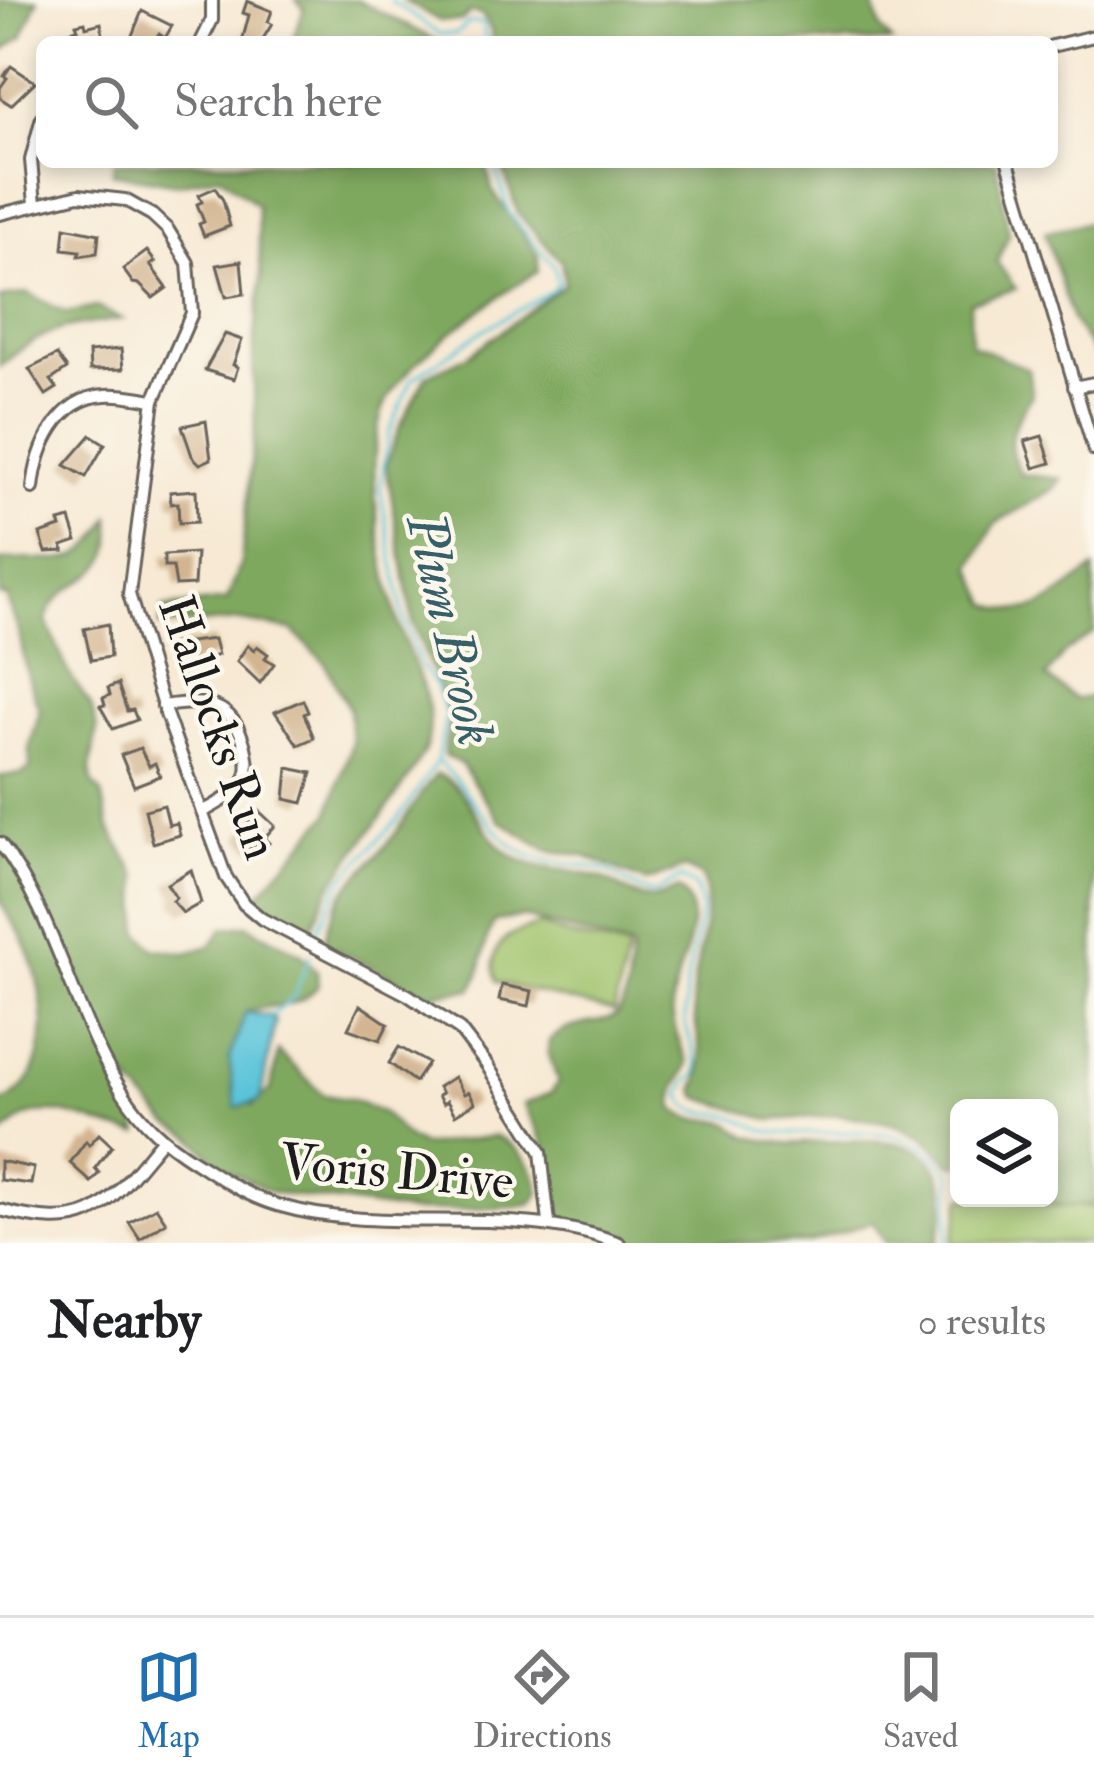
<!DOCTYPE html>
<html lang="en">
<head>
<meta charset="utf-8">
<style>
	body { margin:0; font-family:"IM FELL Double Pica",serif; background:#f6f6f6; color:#202124 }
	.controls { position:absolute; right:36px; bottom:36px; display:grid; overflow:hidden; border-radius:18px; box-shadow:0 6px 18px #0003 }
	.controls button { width:108px; height:108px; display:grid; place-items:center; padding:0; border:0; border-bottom:3px solid #e0e0e0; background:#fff; color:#202124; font:60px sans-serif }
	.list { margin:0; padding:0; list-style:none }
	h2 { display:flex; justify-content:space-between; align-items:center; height:156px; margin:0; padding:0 48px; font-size:51px }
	h2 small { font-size:39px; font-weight:400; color:#757577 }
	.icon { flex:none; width:66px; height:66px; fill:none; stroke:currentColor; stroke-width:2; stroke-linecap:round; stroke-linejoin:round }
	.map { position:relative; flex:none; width:1094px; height:1243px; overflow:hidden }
	.search { position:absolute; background:#fff; box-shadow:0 6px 18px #0003; left:36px; right:36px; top:36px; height:132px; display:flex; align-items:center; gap:30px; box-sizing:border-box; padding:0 42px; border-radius:18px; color:#757577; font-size:45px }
	.sheet { height:372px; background:#fff }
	nav { display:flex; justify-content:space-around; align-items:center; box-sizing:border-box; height:168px; border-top:3px solid #e0e0e0; background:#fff; font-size:33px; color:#757577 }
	nav a { display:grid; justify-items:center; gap:6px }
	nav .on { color:#1f6fb2 }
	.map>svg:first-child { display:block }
</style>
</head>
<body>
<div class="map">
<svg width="1094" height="1243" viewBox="0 0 1094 1243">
	<rect width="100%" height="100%" fill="#fbf7ec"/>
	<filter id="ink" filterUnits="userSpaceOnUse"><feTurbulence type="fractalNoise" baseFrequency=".00833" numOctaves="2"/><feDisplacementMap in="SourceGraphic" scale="24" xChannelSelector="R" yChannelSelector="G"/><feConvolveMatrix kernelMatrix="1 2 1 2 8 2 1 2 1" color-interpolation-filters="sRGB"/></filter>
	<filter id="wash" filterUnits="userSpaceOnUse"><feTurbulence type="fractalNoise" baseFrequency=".004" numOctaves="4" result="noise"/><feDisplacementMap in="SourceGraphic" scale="48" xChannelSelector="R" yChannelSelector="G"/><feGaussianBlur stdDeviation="2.7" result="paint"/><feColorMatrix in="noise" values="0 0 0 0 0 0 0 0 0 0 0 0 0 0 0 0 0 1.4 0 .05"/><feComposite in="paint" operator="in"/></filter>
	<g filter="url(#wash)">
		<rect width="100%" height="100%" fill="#f7e9d3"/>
		<g fill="#9fc26b" stroke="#5e6f44" stroke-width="3">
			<path d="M541 925 570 936 628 949 614 1012 497 982C485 944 508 933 541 925Z"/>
			<polygon points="962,1198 1028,1198 1045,1206 1094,1207 1094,1243 952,1243"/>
		</g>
		<g fill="#7fa85f" stroke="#4e623e" stroke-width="3">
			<polygon points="0,0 38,0 22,37 0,53"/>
			<polygon points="296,0 357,0 439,42 292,42 304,9"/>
			<polygon points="402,0 872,0 881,29 892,42 492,42 491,30 482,15 471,12 462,21 440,21"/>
			<path d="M115 162H486L492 190 538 255V271C494 299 420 350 391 393 357 444 383 579 402 634 415 672 439 705 426 747 424 754 417 763 413 770 389 810 359 844 334 882 324 897 318 915 310 932L254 900 329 814 352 743 349 709 325 663 292 630 241 621 160 626 163 608 227 600 241 564 255 423 253 354 261 277 257 205 220 175 178 184 112 173Z"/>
			<path d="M501 162H996L1009 234 997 262 1016 289 970 302 971 344 1028 369 1032 395C1013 423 1002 442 1021 474L1062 479 1054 489 995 524 972 566 989 604C1039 624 1058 593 1094 569V633L1066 651 1046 677 1075 699 1094 697V1204L1071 1207 1025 1198H1049V1108H959V1165L951 1164 923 1137 892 1123 838 1115 771 1120 697 1097 695 1088C710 1064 692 1026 693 997 694 955 715 920 702 877L685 868 645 882 585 856 547 850 499 820 461 764 444 755 450 716 413 623 386 465 399 428 426 376 469 355 565 284 561 261 518 214Z"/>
			<polygon points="1094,221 1094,354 1072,320 1045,232"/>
			<path d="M28 293 66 313 97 307 122 319C65 327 44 327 0 367V298Z"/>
			<path d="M110 517C122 588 64 569 46 619L68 672 91 706 97 729 90 769 92 782 102 794 109 828 138 876 139 931 153 948 186 953 211 946 223 928 247 925 301 954 317 971 318 986C294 1013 276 1001 246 1012L253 1105 271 1089 278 1051 324 1095 353 1100 382 1112 409 1139 423 1146 495 1136C518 1145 537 1169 540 1193L532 1203 516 1207 412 1212 273 1193 220 1166 191 1136 168 1124 127 1079 139 1134C101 1131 62 1099 23 1118 15 1123 8 1131 0 1136V1103C60 1080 46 983 22 937 16 925 2 911 0 898 0 859 0 815 0 776L21 774 30 768V746L40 710C28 686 25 661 19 634 16 621 9 610 7 596H0V561C55 552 76 581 110 517Z"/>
			<path d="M437 774C470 788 477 826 503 849 531 873 568 867 600 878 618 884 632 899 652 898 661 898 669 893 678 889 712 915 672 972 672 1007 672 1024 680 1047 688 1062 685 1081 671 1084 674 1108 690 1122 698 1118 717 1120 731 1121 738 1132 750 1137 759 1140 777 1142 787 1143 837 1146 940 1118 945 1197 946 1211 940 1228 937 1243H885L873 1222 808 1243H634L556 1217C556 1162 548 1150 523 1104L551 1093 558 1082 548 1052 549 1041C575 1017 607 1026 618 1013 629 1000 629 965 632 948L524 917 495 921C481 942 486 971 471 989L428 995 324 943C337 881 361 880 394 835 409 815 419 792 437 774Z"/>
		</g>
		<polygon fill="#5cc4d9" stroke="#3c707a" stroke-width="3" points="246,1012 271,1016 275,1021 260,1101 236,1107 229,1059"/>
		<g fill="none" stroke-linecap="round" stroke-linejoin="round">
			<g stroke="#5cc4d9" stroke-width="3">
				<polyline points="390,0 439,34 456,34 470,22 483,24 486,42"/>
				<path d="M494 162 509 213 553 265 559 282 552 291 485 329 412 379 389 433 380 488 403 615 421 666 435 685 446 715 437 761C469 787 489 833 521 851 547 866 577 862 604 870 619 874 639 896 656 892 663 890 673 881 681 878L695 886 702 909 686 984 685 1023 698 1066 697 1075 688 1081 681 1094C691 1117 706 1110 727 1115 746 1119 759 1132 779 1133 843 1137 907 1114 951 1175L947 1243"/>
				<polyline points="314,937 341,881 398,819 436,763"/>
				<polyline points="271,1016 294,997 310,956"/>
			</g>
		</g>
		<g id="blocks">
			<g fill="#d2b48f">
				<polygon points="247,1 272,11 268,22 272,24 261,42 242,42 249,15 243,13"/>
				<polygon points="142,11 172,26 165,38 159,34 152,42 131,38"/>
				<polygon points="85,22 86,27 101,23 104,41 63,42 61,33 78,29 76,24"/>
				<polygon points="11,66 35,82 11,105 0,98 0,88 7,78 4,76"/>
				<polygon points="215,188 223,200 230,226 204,236 199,224 204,222 197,204 202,202 199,195"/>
				<polygon points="65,227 99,234 97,253 79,256 80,251 63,249"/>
				<polygon points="147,251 155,262 150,265 167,288 153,298 139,284 133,283 123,269"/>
				<polygon points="241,261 244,294 226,297 217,265"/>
				<polygon points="225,334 242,340 233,365 238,367 234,379 205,370"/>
				<polygon points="121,349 123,369 90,370 89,352"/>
				<polygon points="57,355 67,369 51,380 57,388 46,395 29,369"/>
				<polygon points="206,421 211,459 200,464 192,456 182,426"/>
				<polygon points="91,435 105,444 86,477 65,465"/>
				<polygon points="1042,436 1051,463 1034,468 1025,441"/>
				<polygon points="196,490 197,522 179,523 178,503 171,504 170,492"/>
				<polygon points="70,519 77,541 62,546 64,551 46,552 40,534 61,527 59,522"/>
				<polygon points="196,553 194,585 176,586 173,567 164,567 164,555"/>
				<polygon points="108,624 110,657 91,660 84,629"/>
				<polygon points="214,639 218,655 192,664 194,672 181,675 174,644"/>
				<polygon points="248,645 254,650 257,646 268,654 265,658 274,664 260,683 237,661"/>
				<polygon points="118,684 127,711 133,710 137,720 113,729 100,706 105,705 103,698 110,695 108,688"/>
				<polygon points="303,700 308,712 304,714 314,738 298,745 275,712"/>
				<polygon points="140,748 149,766 155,763 160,776 134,786 121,755"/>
				<polygon points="288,768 312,773 303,803 285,799"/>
				<polygon points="164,805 169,825 177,823 180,835 153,843 145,810"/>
				<polygon points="258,810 275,826 264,838 269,843 263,849 258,844 252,850 239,837"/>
				<polygon points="191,870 201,903 183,913 172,901 176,898 167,884"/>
				<polygon points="502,985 532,991 529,1006 499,1000"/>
				<polygon points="360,1005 388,1024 380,1040 348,1029"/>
				<polygon points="399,1047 428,1063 415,1082 389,1063"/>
				<polygon points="454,1077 464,1094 469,1092 475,1103 455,1115 447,1101 443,1104 438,1096 442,1093 438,1087"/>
				<polygon points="99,1134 112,1146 95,1168 99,1173 91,1182 70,1163 86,1141 89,1145"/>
				<polygon points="0,1161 34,1168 31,1184 0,1180"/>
				<polygon points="156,1207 166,1222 140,1239 129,1222"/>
			</g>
		</g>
	</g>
	<g filter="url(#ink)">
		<use href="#blocks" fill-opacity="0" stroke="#69645c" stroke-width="3"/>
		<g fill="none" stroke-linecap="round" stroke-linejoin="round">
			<defs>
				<g id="street">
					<polyline points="201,42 212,20 212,0"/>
					<polyline points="1052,46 1094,36"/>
					<polyline points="1008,162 1094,450"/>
					<polyline points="35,204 31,160 42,117"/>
					<polyline points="0,214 79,195 125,200 152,215 168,230 188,263 192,313 154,400 129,594 163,706 226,877 244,904 262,919 408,995 460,1030 487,1065 541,1152 549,1223"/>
					<polyline points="1074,387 1094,383"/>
					<path d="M33 488C37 448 58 398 105 395 121 393 138 398 154 400"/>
					<path d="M163 706C205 700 233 700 245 747 248 760 250 773 242 784 233 796 216 804 203 812"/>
					<path d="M0 843C60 921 75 1027 130 1103 151 1132 174 1149 205 1168 228 1183 250 1197 277 1205 389 1238 509 1201 619 1243"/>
					<path d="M0 1210C93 1234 105 1208 161 1141"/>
				</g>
			</defs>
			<use href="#street" stroke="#69645c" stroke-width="16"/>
			<use href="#street" stroke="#fff" stroke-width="10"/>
		</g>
	</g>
	<g text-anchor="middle" stroke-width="9" stroke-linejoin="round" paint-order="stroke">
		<g font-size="51" fill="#1c1c1c" stroke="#fbf7ec">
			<text transform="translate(220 727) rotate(71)" y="18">Hallocks Run</text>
			<text transform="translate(397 1170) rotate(5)" y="18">Voris Drive</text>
		</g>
		<g font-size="54" font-style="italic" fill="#365f68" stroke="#fbf7ec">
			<text transform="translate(452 629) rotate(77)" y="19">Plum Brook</text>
		</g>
	</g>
</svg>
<div class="controls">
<button><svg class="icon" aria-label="layers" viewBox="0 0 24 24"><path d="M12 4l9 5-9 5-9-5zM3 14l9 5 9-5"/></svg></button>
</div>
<div class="search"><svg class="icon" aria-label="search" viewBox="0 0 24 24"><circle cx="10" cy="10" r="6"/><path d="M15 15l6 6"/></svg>Search here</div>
</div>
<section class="sheet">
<h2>Nearby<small>0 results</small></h2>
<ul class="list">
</ul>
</section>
<nav>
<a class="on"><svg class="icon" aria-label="map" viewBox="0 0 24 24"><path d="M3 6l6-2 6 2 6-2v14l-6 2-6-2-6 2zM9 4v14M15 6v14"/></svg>Map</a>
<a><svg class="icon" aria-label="directions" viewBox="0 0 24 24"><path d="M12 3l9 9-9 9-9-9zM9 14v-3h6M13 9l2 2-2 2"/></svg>Directions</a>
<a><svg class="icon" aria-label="saved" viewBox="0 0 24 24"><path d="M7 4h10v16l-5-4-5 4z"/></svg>Saved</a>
</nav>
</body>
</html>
